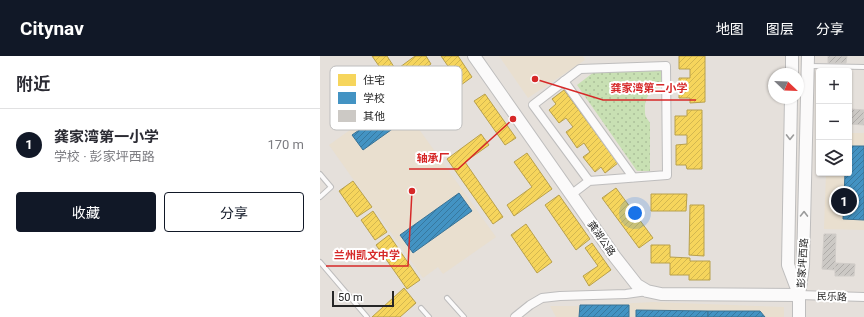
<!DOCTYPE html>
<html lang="zh">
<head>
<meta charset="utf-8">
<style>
	body { margin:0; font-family:Roboto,"Noto Sans SC",sans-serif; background:#f7f7f7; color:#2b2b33 }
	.controls { position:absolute; right:12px; top:12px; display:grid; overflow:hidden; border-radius:4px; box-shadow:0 1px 3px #0004 }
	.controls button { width:36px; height:36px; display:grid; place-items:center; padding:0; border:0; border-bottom:1px solid #e1e1e2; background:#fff; color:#2b2b33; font:20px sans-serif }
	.compass { position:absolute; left:448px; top:12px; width:36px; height:36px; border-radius:50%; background:#fff; box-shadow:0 1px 3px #0004; rotate:113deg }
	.scale { position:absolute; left:12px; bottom:10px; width:62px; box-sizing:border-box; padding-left:4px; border:2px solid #262626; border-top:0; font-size:11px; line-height:14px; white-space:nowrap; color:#262626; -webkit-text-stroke:3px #fff; paint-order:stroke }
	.you { position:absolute; left:315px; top:157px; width:14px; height:14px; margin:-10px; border:3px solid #fff; border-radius:50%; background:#1a73e8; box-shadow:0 0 0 6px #1a73e833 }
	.badge { display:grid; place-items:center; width:26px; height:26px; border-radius:50%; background:#111827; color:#fff; font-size:13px; font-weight:700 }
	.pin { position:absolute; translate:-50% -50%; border:2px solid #fff; box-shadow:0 1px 4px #0006 }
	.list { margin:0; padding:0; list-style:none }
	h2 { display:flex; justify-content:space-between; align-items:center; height:52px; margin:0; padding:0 16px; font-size:17px }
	h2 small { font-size:13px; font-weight:400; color:#7c7c81 }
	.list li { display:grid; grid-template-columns:26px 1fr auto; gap:12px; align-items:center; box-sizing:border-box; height:72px; padding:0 16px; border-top:1px solid #e1e1e2 }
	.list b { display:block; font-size:15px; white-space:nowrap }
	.list p { margin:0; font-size:13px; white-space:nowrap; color:#7c7c81 }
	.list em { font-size:13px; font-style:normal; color:#7c7c81 }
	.actions { display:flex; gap:8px; padding:12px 16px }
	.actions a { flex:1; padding:9px 0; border:1px solid #111827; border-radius:4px; text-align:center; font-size:14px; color:#111827 }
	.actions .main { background:#111827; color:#fff }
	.icon { flex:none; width:22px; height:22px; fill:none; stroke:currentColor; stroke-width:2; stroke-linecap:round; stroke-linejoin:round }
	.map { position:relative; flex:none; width:544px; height:261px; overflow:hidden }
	header { display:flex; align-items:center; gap:24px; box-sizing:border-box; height:56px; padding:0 20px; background:#111827; color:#fff }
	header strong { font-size:19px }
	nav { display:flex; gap:22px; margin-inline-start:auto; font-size:14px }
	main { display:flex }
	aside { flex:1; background:#fff }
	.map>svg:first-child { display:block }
</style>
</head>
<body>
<header>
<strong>Citynav</strong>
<nav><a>地图</a><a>图层</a><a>分享</a></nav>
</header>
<main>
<aside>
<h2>附近<small></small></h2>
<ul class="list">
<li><span class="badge">1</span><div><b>龚家湾第一小学</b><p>学校 · 彭家坪西路</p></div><em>170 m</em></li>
</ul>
<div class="actions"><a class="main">收藏</a><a>分享</a></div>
</aside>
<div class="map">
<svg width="544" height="261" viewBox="0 0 544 261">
	<defs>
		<pattern id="grass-dots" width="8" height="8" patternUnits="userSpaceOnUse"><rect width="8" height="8" fill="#c8e0b3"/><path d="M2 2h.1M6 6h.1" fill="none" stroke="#acc09a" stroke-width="1.8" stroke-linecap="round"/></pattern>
		<pattern id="homes-hatch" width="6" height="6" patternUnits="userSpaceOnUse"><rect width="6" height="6" fill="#f6d55c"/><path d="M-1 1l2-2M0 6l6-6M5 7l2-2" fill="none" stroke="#d3b750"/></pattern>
		<pattern id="schools-hatch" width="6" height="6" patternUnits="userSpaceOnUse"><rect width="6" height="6" fill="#4393c3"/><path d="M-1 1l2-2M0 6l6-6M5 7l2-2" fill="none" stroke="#38789e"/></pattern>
		<pattern id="building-hatch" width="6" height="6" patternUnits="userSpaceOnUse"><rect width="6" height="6" fill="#ccc9c5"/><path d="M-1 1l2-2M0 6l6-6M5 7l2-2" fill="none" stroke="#afaca9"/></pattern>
	</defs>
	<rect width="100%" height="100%" fill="#e5e0db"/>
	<g fill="#e9dfcf">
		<polygon points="179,0 263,0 265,4 208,42"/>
		<polygon points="76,41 176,181 123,218 118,211 103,222 9,89"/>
		<polygon points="529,77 544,77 544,174 504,173 506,117 529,117"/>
		<polygon points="333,246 464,251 464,261 236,261 230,250 258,250"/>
	</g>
	<path fill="url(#grass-dots)" d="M341 14 342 31C329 33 324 43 325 55 325 57 325 59 326 61 327 63 329 65 330 67V115H317L257 29 274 16Z"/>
	<g fill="url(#homes-hatch)" stroke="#b8a04c">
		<polygon points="52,0 67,0 76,14 95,0 106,0 111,8 75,33"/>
		<polygon points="121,0 138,0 152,21 141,29"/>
		<polygon points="359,0 385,0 385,46 370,47 370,42 359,42 359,22 370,22 370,13 359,13"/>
		<polygon points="244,34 298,107 285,117 281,111 275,116 263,101 270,96 264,87 257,92 246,76 253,71 246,62 239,67 229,54 236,48 232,43"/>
		<polygon points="165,38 196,82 185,89 154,45"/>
		<polygon points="367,54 382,54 382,113 367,113 366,109 356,109 356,89 367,88 367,79 355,79 355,60 367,60"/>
		<polygon points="161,78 169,89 145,106 183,161 173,168 127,103"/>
		<polygon points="207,97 232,133 194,160 187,149 212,131 194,106"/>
		<polygon points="33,125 52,151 37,161 19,135"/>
		<polygon points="296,132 333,182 319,192 282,142"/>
		<polygon points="331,138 367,138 366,155 331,155"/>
		<polygon points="239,139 270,183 256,194 225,149"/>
		<polygon points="370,149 384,149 384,200 369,199"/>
		<polygon points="53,155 67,176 55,184 41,164"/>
		<polygon points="206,168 232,206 217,217 191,179"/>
		<polygon points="69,179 100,224 87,233 56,189"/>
		<polygon points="272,187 291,214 269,230 263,220 278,210 265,192"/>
		<polygon points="331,189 350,189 350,201 370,202 370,205 390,205 390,224 369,224 369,219 350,219 350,207 331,207"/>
		<polygon points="84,232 96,247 80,261 52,261"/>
	</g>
	<g fill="url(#schools-hatch)" stroke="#3a7294">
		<polygon points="75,49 85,64 43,94 32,79"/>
		<polygon points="529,90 544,90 544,164 523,163 525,117 529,117"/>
		<polygon points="139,137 152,155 93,197 80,179"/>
		<polygon points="260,249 309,249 309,261 259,261"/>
		<polygon points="316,254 388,255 388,261 316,261"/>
		<polygon points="388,255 440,255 445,261 388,261"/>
	</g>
	<g fill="url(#building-hatch)" stroke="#d0ccc8">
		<polygon points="508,0 527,0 526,7 508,7"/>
		<rect x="509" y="13" width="13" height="2"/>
		<polygon points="531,53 544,54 544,69 530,68"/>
		<polygon points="504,178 516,178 515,214 502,213"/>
		<polygon points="515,207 535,208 534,220 515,220"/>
	</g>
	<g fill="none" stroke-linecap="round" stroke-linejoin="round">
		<defs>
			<g id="service">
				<polyline points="490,10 544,11"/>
				<polyline points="0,118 11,131 0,141"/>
				<polyline points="0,206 47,261"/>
				<polyline points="127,242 144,261"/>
				<polyline points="101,252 109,261"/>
			</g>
			<g id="minor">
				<polyline points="244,25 313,121"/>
				<polyline points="252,138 269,125 347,119 346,10 260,13 213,49 269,125"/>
				<polyline points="479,239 544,241"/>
				<polyline points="195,261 210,249 222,242 240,240 306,238 327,235"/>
			</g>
			<g id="secondary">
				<polyline points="154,0 295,201 317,229 327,235 341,238 479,239"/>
				<polyline points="472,18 472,0"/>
				<polyline points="471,42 468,209 479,238"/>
				<polyline points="479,261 479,239 483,210 488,0"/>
			</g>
		</defs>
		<use href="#service" stroke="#bebdbd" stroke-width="6"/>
		<use href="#minor" stroke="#bebdbd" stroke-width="10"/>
		<use href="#secondary" stroke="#bebdbd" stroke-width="14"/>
		<use href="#service" stroke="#fbfafa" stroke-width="4"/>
		<use href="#minor" stroke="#fbfafa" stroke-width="8"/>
		<use href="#secondary" stroke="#fbfafa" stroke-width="12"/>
	</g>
	<defs><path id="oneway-chevron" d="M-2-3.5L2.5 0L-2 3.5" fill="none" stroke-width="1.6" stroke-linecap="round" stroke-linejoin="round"/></defs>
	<g stroke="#9b9b9b">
		<use href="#oneway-chevron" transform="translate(470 81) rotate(91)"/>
		<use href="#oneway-chevron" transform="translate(484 158) rotate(-89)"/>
	</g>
	<g text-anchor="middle" stroke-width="4" stroke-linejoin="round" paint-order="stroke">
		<g font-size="10" fill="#262626" stroke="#fff">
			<text transform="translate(282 182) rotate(55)" y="4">龚湖公路</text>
			<text transform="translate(482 207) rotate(-86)" y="4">彭家坪西路</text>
			<text transform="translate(512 240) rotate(2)" y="4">民乐路</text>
		</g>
	</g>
	<rect x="10" y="10" width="132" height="64" rx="6" fill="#fff" stroke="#bebebe" stroke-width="1"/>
	<rect x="18" y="18" width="18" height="12" fill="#f6d55c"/>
	<rect x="18" y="36" width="18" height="12" fill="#4393c3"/>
	<rect x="18" y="54" width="18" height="12" fill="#ccc9c5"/>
	<g font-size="11" fill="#262626">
		<text x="43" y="28">住宅</text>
		<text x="43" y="46">学校</text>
		<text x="43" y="64">其他</text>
	</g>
	<path fill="none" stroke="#d62828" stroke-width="1.5" d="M215 23L283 44H376M193 63L138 113H89M92 135L88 210H6"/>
	<g fill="#d62828" stroke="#fff" stroke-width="1.5">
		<circle cx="215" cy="23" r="4"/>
		<circle cx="193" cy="63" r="4"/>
		<circle cx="92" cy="135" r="4"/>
	</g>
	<g font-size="11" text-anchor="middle" font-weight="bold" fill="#d62828" stroke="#fff" stroke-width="4" stroke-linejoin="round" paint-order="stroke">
		<text x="329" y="36">龚家湾第二小学</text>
		<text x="113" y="106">轴承厂</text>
		<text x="47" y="203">兰州凯文中学</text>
	</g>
</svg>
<div class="controls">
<button>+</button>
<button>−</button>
<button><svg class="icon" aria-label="layers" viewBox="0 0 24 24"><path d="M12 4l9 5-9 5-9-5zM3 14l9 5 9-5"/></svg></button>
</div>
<svg class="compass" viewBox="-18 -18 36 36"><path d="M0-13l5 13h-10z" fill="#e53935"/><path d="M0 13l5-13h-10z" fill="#7c7c81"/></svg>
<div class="scale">50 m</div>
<div class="you"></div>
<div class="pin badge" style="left:524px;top:145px">1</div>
</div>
</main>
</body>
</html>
